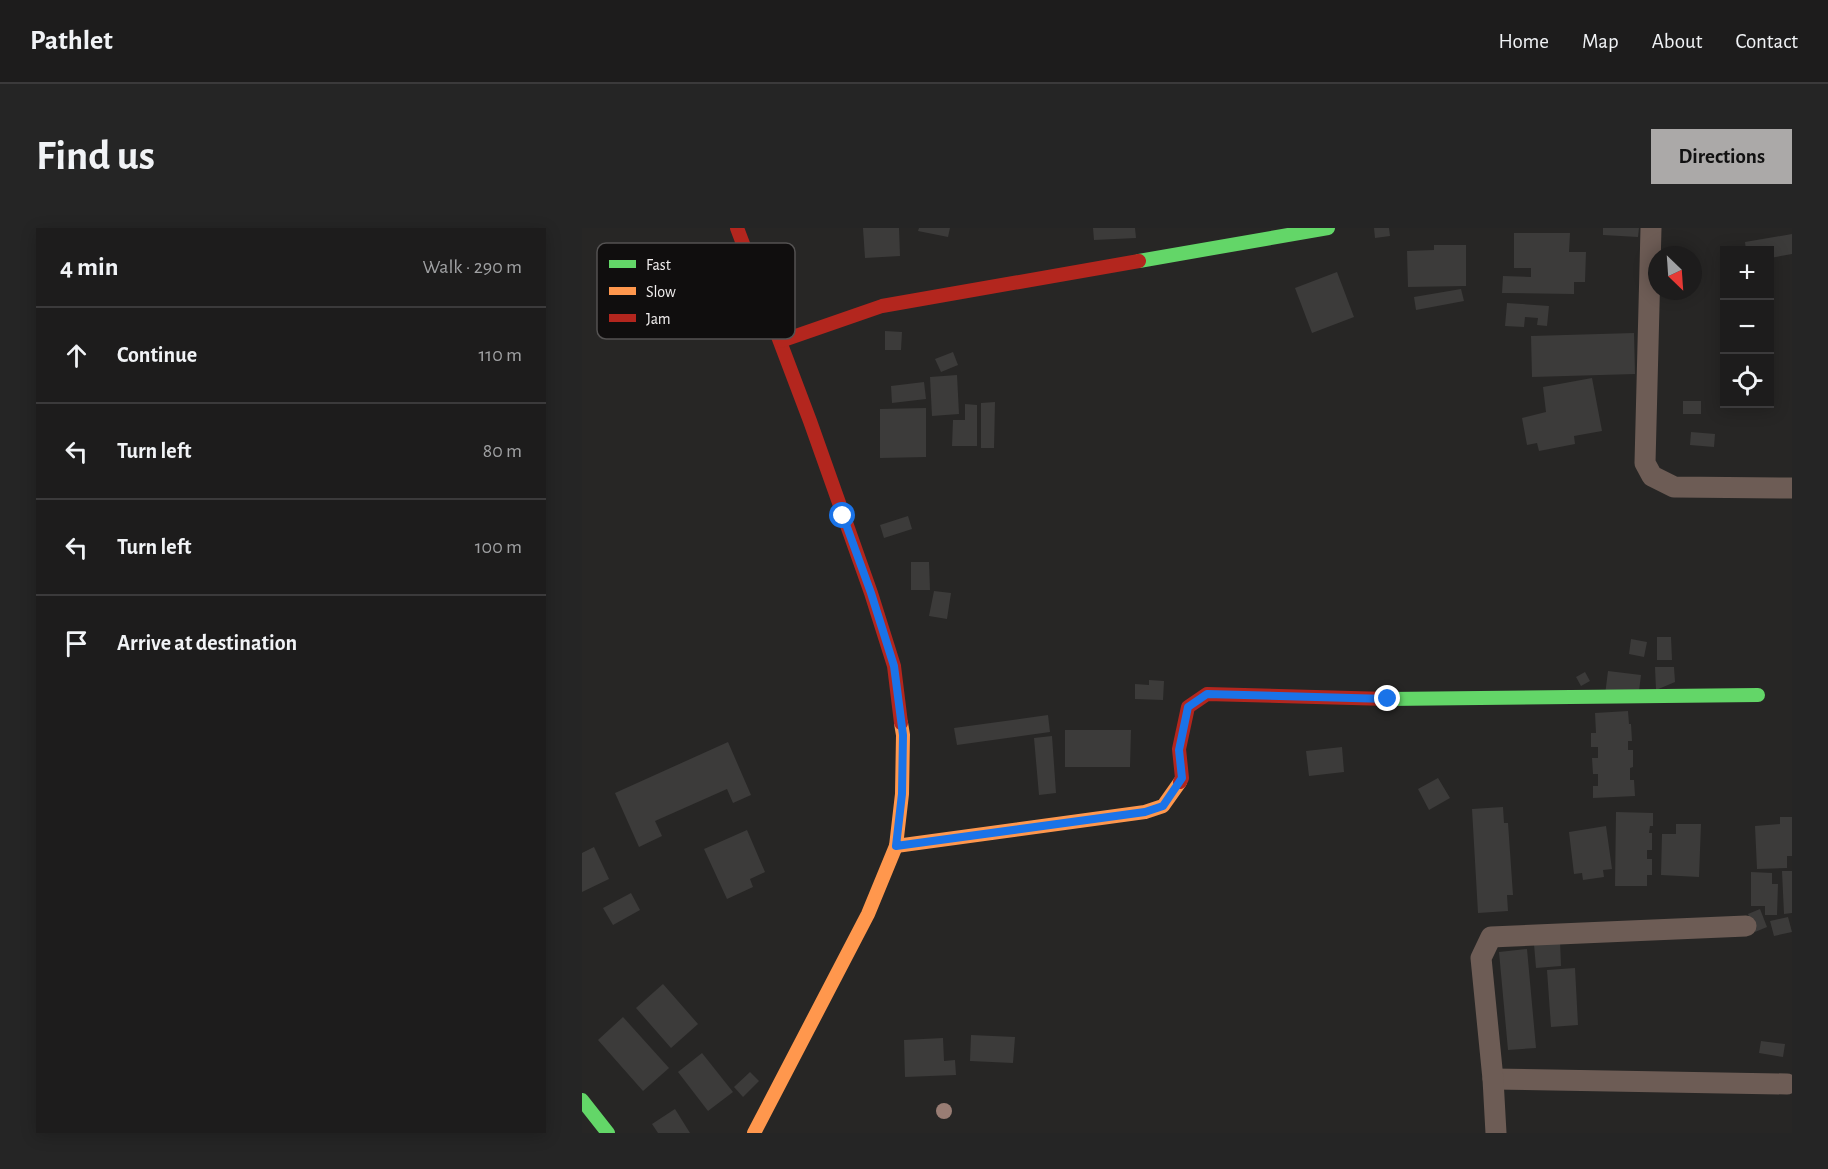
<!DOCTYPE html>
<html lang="en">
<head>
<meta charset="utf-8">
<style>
	body { margin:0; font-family:"Alegreya Sans",sans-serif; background:#252525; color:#f1f3f6 }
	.controls { position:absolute; right:18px; top:18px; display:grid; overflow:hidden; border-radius:0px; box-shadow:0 3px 15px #0003 }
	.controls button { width:54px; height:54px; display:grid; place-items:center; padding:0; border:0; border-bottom:2px solid #3b3a3b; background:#1d1c1c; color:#f1f3f6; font:30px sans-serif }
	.compass { position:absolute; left:1066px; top:18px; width:54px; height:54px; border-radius:50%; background:#1d1c1c; box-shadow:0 3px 15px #0003; rotate:155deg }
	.stop { position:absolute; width:18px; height:18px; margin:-14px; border:4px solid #1a73e8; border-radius:50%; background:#fff }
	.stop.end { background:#1a73e8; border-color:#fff; box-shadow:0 2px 6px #0008 }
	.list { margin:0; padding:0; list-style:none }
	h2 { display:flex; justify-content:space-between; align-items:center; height:78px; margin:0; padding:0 24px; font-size:26px }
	h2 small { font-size:20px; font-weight:400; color:#a0a1a3 }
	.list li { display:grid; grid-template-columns:39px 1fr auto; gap:18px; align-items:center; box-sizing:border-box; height:96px; padding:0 24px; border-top:2px solid #3b3a3b }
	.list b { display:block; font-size:22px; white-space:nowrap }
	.list em { font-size:20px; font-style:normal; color:#a0a1a3 }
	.icon { flex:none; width:33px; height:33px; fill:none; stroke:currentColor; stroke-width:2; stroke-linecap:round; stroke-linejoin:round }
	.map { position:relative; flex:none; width:1210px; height:905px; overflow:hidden; border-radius:0px }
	header { display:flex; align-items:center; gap:36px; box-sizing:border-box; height:84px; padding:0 30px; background:#1d1c1c; border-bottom:2px solid #3b3a3b }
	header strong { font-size:28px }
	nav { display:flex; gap:33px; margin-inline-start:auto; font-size:21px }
	.intro { display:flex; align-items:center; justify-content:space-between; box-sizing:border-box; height:144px; padding:0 36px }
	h1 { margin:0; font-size:42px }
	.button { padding:15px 27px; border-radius:0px; background:#aba9a8; color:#111; font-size:21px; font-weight:700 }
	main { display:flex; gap:36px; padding:0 36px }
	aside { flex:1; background:#1d1c1c; border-radius:0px; box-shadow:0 3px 15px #0003 }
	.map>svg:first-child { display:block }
</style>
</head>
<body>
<header>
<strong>Pathlet</strong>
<nav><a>Home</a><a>Map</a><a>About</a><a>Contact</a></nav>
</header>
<div class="intro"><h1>Find us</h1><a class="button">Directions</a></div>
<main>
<aside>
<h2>4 min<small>Walk · 290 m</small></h2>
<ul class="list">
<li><svg class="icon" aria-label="ahead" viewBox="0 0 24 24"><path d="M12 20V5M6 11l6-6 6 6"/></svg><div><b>Continue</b></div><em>110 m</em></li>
<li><svg class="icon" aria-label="left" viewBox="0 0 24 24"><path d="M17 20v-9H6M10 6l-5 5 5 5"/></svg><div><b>Turn left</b></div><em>80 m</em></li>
<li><svg class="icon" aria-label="left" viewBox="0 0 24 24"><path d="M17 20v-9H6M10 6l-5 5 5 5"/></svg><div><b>Turn left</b></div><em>100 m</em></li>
<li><svg class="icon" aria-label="arrive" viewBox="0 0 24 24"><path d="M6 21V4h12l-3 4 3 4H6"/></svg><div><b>Arrive at destination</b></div></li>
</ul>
</aside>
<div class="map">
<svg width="1210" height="905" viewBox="0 0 1210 905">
	<rect width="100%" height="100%" fill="#272625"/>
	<g fill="#3c3b3a">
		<polygon points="281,0 317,0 318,28 283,30"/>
		<polygon points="337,0 368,0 366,9 336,3"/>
		<polygon points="511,0 553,0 554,10 512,12"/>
		<polygon points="792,0 807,0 808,8 793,10"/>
		<polygon points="1021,0 1057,0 1056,9 1021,7"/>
		<polygon points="932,5 988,5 987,24 1004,24 1003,54 992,54 992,66 920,65 921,48 949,49 949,40 932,40"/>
		<polygon points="1210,6 1210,26 1188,30 1188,22 1184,22 1183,21 1164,22 1163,14"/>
		<polygon points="852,17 884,17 884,58 826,59 825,23 852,22"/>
		<polygon points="755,44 772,89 730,105 713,60"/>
		<polygon points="879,61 882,73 834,82 832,69"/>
		<polygon points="925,75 967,78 965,98 955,97 956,90 943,89 942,99 923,98"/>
		<polygon points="303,103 320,104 319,122 303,122"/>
		<polygon points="1052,105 1053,146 950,149 949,108"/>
		<polygon points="371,124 376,137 359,144 353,131"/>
		<polygon points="375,147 377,186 350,188 348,149"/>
		<polygon points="1010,150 1020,203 992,208 993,216 957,223 955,215 945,217 940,190 964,184 961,159"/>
		<polygon points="342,154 344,171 310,175 309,158"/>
		<rect x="1101" y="173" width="18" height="13"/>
		<polygon points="413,174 412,220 399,220 399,175"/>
		<polygon points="383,176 395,177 395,218 370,218 371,192 383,192"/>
		<polygon points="344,180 344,229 298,230 298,181"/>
		<polygon points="1109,204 1133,206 1132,219 1108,217"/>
		<polygon points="326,288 330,301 302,310 298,297"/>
		<polygon points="329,334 347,334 348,362 329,362"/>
		<polygon points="352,363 369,365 365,391 347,388"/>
		<polygon points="1075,409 1089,409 1090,432 1075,432"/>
		<polygon points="1049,411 1065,414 1062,429 1047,426"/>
		<polygon points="1073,439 1092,439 1093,454 1074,462"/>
		<polygon points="1026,443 1059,447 1056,471 1023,467"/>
		<polygon points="1003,444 1008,453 999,458 994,449"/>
		<polygon points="567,452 582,453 581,472 553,471 553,456 567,457"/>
		<polygon points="1046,483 1047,496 1049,496 1050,513 1046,513 1046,522 1051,522 1051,539 1048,540 1048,552 1052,552 1053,568 1011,570 1011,558 1016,558 1016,546 1011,546 1010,530 1016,530 1016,519 1009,519 1009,505 1014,505 1013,485"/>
		<polygon points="466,487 468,504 375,517 372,500"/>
		<polygon points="483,502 549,502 548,539 483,539"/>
		<polygon points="470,508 474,565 457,567 452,510"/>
		<polygon points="146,514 169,567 151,575 145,561 73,593 80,608 57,619 33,565"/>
		<polygon points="760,519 762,544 727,548 724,523"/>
		<polygon points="856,550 868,570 847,582 836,561"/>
		<polygon points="921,579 922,595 926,595 931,667 925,667 926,683 896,685 890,581"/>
		<polygon points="1034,584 1071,585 1071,598 1068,598 1067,605 1070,605 1070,622 1065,622 1065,631 1070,631 1070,647 1065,647 1065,658 1033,658"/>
		<polygon points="1198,589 1210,589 1210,628 1205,628 1205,640 1175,641 1173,598 1198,596"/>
		<polygon points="1094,596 1119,596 1117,649 1079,647 1080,606 1094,606"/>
		<polygon points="1024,598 1030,641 1021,642 1022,649 1001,652 1000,645 992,646 987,604"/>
		<polygon points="165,602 183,644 168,651 171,659 145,671 122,621"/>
		<polygon points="12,619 27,651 0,664 0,625"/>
		<polygon points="1200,643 1210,643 1210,685 1202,686"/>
		<polygon points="1169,644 1190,645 1190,656 1196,656 1195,687 1183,687 1183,678 1169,678"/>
		<polygon points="49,665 58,682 31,697 21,680"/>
		<polygon points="1178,681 1185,699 1173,704 1166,686"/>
		<polygon points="1206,689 1210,704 1192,708 1188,693"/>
		<polygon points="978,713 979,738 954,740 952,716"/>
		<polygon points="945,721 954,820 926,822 917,724"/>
		<polygon points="993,740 996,797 969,799 965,742"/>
		<polygon points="81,756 116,796 89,820 54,780"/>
		<polygon points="41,789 87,840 61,863 16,812"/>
		<polygon points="389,807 433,809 431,835 388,833"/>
		<polygon points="361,810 362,833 373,832 374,847 323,849 322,812"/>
		<polygon points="1179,813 1203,816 1201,829 1177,825"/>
		<polygon points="120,825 151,864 126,883 96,844"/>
		<polygon points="168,844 177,853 161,869 152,859"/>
		<polygon points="93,881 108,905 76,905 70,896"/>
	</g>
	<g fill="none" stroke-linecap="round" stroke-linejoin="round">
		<g stroke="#6d5c55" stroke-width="21">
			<polyline points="1069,0 1063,235 1070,248 1092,259 1210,260"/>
			<polyline points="911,851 1205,856"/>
			<polyline points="914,905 911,851 899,730 909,709 1164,698"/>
		</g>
		<g stroke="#63d668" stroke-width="14">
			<polyline points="557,33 746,0"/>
			<polyline points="806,471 1176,467"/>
			<polyline points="0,872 26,905"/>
		</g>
		<g stroke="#ff974d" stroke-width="14">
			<polyline points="314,618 563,584 581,578 598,554"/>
			<polyline points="172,905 286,686 314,618 320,566 321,507 319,495"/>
		</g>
		<g stroke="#b3261e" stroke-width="14">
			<polyline points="155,0 228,193 289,365 312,438 319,495"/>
			<polyline points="199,113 300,78 557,33"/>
			<polyline points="598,554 600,550 597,521 606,479 625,466 806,471"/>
		</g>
	</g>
	<circle fill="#997d74" cx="362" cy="883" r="8"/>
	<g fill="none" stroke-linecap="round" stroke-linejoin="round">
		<polyline stroke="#1a73e8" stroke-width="8" points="261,288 289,365 312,438 321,507 320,566 314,618 563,584 581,578 600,550 597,522 606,479 625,466 806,471"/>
	</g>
	<rect x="15" y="15" width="198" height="96" rx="9" fill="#100e0e" stroke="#545252" stroke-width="1.5"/>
	<rect x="27" y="32" width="27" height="8" fill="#63d668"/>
	<rect x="27" y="59" width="27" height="8" fill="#ff974d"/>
	<rect x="27" y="86" width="27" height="8" fill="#b3261e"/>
	<g font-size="16" fill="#f2efef">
		<text x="64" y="42">Fast</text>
		<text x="64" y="69">Slow</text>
		<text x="64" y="96">Jam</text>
	</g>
</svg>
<div class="controls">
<button>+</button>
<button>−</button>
<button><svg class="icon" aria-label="locate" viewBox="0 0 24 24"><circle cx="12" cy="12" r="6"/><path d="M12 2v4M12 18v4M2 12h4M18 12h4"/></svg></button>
</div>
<svg class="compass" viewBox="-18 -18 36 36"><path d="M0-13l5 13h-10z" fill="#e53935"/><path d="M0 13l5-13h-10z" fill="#a0a1a3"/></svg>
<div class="stop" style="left:261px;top:288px"></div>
<div class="stop end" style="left:806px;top:471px"></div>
</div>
</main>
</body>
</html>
